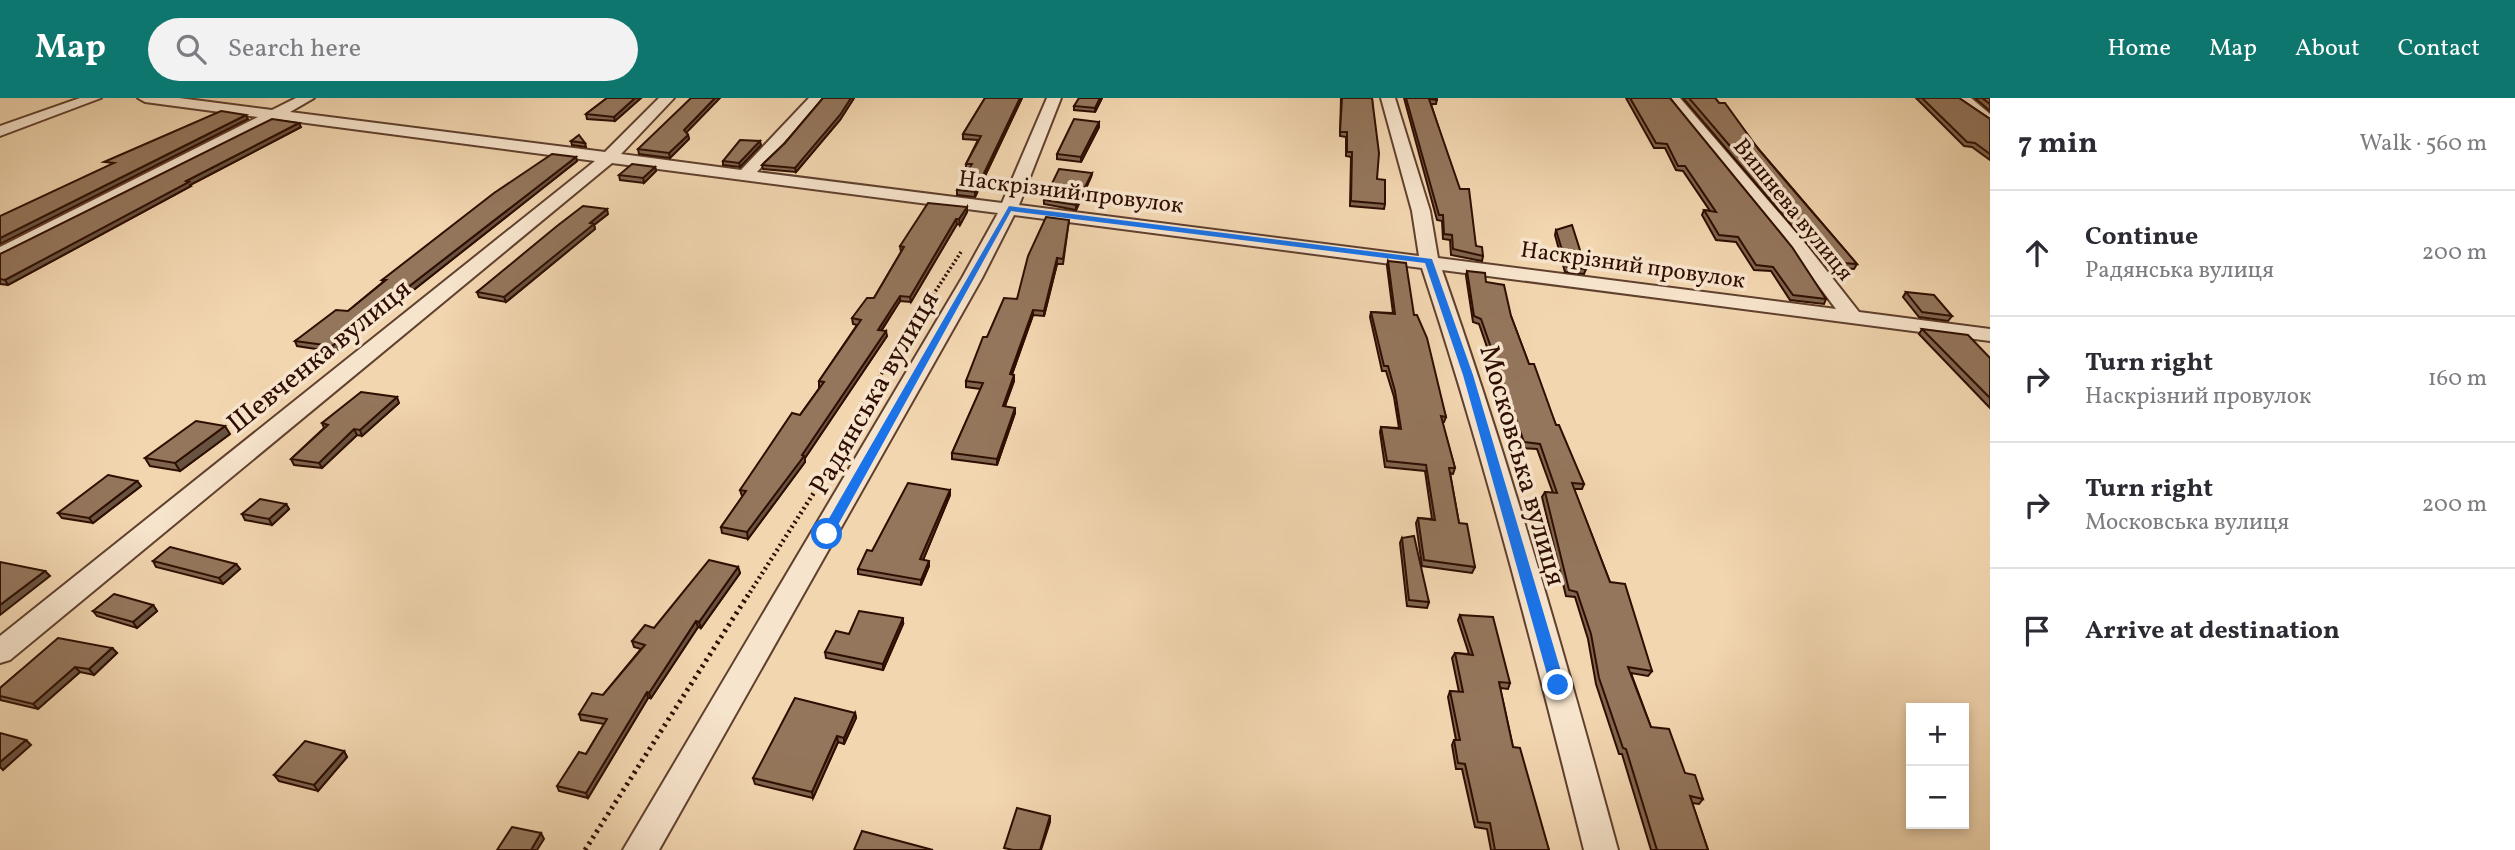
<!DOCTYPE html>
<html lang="en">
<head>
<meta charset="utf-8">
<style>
	body { margin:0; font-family:Vollkorn,serif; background:#f2f2f3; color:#2b2b33 }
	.controls { position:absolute; right:21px; bottom:21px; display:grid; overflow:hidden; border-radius:0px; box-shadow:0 4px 10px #0003 }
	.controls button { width:63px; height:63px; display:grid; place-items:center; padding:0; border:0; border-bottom:2px solid #e1e1e2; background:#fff; color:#2b2b33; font:35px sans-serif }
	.stop { position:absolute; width:21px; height:21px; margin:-16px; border:5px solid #1a73e8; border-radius:50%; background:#fff }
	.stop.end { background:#1a73e8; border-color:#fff; box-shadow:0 2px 7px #0008 }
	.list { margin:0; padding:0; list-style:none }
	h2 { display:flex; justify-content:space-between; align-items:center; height:91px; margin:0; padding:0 28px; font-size:30px }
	h2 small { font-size:23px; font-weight:400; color:#7c7c81 }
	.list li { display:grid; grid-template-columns:46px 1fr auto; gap:21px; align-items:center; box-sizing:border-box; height:126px; padding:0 28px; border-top:2px solid #e1e1e2 }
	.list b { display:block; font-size:26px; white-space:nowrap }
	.list p { margin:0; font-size:23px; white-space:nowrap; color:#7c7c81 }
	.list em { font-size:23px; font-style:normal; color:#7c7c81 }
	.icon { flex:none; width:38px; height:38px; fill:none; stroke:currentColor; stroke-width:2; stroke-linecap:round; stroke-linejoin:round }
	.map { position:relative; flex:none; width:1990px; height:752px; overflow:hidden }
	header { display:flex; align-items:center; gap:42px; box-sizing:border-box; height:98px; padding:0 35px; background:#0f766e; color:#fff }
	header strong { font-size:33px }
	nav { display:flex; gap:38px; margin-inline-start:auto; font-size:24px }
	.search { width:490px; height:63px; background:#f2f2f3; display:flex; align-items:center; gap:18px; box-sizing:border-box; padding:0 24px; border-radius:38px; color:#7c7c81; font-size:26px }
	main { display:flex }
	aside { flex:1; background:#fff }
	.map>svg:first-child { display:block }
</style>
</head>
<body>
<header>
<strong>Map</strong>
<div class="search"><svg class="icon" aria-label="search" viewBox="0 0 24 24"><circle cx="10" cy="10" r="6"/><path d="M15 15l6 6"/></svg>Search here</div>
<nav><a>Home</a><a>Map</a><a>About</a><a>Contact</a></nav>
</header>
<main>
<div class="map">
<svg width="1990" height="752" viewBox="0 0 1990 752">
	<rect width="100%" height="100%" fill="#f2d6b0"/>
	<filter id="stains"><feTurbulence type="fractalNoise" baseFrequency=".00286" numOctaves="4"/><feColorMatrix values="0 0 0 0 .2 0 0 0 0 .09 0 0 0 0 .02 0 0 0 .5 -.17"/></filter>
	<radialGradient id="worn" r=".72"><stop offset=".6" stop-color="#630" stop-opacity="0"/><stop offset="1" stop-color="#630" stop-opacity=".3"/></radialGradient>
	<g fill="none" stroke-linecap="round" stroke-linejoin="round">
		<defs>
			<g id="street">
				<polygon points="80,0 101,0 0,38 0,28"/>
				<path d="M138 0H179L272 12 296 0H314L290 14 605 54 659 0H674L621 56 741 72 809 0H824L757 74 1002 105 1047 0H1061L1019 107 1419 158 1412 113 1381 0H1395L1430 113 1438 160 1836 211 1792 152 1665 0H1680L1804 144 1859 214 1990 231V243L1442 172C1509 363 1565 557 1618 752H1584C1535 556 1485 361 1422 170L1014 117 982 180 659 752H623L962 180 998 115 612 65 10 562 0 565V538L595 63 276 21 0 162V149L258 19 145 4Z"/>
				<polygon points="1955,0 1971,0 1990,16 1990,27"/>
			</g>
		</defs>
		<use href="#street" stroke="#60402e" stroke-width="4"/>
		<polyline stroke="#2f0e02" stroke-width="3.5" stroke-dasharray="2 2.5" stroke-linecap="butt" points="869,295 961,154"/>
		<polyline stroke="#2f0e02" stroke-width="4.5" stroke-dasharray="2 3.5" stroke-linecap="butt" points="747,499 824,379 870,294"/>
		<polyline stroke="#2f0e02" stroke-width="5" stroke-dasharray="2.5 4.5" stroke-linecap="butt" points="585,752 748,497"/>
		<use href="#street" fill="#f7e4cc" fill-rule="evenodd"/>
	</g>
	<g fill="#7f654f" stroke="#2f0e02" stroke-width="2">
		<polygon points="607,0 641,0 615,23 587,21 586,16"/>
		<polygon points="823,0 854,0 840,22 796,74 763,71 762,67 785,45"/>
		<polygon points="985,0 1022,0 975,99 957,97 957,92 969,71 966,71 966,66 978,42 963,41 963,36"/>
		<polygon points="1102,0 1095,14 1074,12 1074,8"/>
		<polygon points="1341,0 1372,0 1377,81 1385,106 1384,111 1350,108 1351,59 1346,58 1346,39 1340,38"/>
		<polygon points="1404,0 1437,0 1436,6 1431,6 1476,148 1483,158 1482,163 1451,157 1450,142 1443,141 1442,123 1437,122"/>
		<polygon points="1626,0 1670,0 1826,201 1824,206 1790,202 1771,173 1754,172 1736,144 1716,142 1702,117 1704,112 1710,113 1683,73 1676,72 1665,50 1654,50"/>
		<polygon points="1683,0 1715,0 1857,166 1854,171 1827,169"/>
		<polygon points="1916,0 1959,0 1990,21 1990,62 1972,49 1964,48"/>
		<polygon points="1975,0 1990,0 1990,13"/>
		<polygon points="1099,24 1099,29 1081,64 1057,61 1057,56"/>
		<polygon points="301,29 190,87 191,88 8,187 0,186 0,156"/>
		<polygon points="686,35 688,37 689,41 670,60 639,56 638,51"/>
		<polygon points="571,43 585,45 586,49 572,47"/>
		<polygon points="761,47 740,69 723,67 723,63"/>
		<polygon points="577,63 335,254 297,248 295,243 348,213 383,184 382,182"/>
		<polygon points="655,69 656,73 644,85 620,82 619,77"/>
		<polygon points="1092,75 1091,79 1076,112 1044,106 1044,102"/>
		<polygon points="967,109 967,114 960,127 957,126 911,204 900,203 882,232 887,238 805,360 805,364 748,441 722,435 721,429 743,398 742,398 740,392 800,317 820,289 819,289 819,283 857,227 853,226 852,220 874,200 901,154 900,148"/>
		<polygon points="608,116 594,127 595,131 506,204 479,199 477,194"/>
		<polygon points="1069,122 1063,166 1057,166 1044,218 1033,217 1012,276 1014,283 1005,308 1015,315 997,367 952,361 952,355 981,291 966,289 966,283 987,239 1017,201"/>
		<polygon points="1556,132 1586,171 1584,176 1565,174 1555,137"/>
		<polygon points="1388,163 1414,217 1446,319 1444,324 1442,324 1455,370 1453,376 1450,375 1459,425 1475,469 1472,475 1422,468 1416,425 1418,420 1432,421 1425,373 1385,369 1380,334 1381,329 1399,330 1394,299 1386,273 1382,273 1370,219 1371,214 1393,215 1387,168"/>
		<polygon points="1467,173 1486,184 1511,218 1529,266 1556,327 1584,386 1582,391 1574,391 1610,484 1652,573 1648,578 1631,575 1651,629 1703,701 1699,706 1692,705 1708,752 1651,752 1622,656 1619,656 1596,586 1588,541 1575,499 1566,498 1542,399 1545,394 1553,395 1537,351 1522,350 1479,226 1473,224 1466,178"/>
		<polygon points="1906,194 1952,218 1948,223 1919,219 1903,199"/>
		<polygon points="1922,231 1990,260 1990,310 1919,236"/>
		<polygon points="399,305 362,338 357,337 322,370 294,367 291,361 324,330 322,325"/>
		<polygon points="230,336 180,373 150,368 145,360"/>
		<polygon points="137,383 141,388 93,425 62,420 58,415"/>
		<polygon points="950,392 950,397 923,462 929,468 921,487 858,476 858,471 872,453"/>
		<polygon points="286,406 289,411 272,427 245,422 242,416"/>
		<polygon points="1402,440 1429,504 1427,510 1407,508 1400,445"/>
		<polygon points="153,463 236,466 240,471 223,486 156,469"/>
		<polygon points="738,469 740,475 701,530 698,529 651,600 648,600 588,700 559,693 557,688 586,656 604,626 581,622 579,616 603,597 641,551 634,549 632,543 654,530"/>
		<polygon points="153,507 157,513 137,530 97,518 93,513"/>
		<polygon points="1460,517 1510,585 1508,591 1500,590 1513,649 1549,752 1491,752 1487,731 1475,729 1462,671 1456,671 1452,647 1454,642 1456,642 1448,599 1450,593 1459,594 1452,560 1455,555 1469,556 1458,522"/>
		<polygon points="903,526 883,572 826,560 825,554 849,536"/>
		<polygon points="112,550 117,555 94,577 80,574 38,611 0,602 0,590 20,573"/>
		<polygon points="855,615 856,620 844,646 838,644 813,700 755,686 753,680"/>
		<polygon points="344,653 347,659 318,693 279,683 274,677"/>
	</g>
	<g fill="#685340" stroke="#2f0e02" stroke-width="2">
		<polygon points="635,0 641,0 615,23 614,19"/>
		<polygon points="715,0 720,0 685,36 684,32"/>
		<polygon points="851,0 854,0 840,22 796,74 795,70"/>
		<polygon points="1020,0 1022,0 975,99 975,94"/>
		<polygon points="1100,0 1102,0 1095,14 1095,10"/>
		<polygon points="246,17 248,21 0,146 0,140"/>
		<polygon points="1099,24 1099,29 1081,64 1081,59"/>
		<polygon points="299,25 301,29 190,87 191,88 8,187 5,182 186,83"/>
		<polygon points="688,37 689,41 670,60 669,55"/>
		<polygon points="760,43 761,47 740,69 739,65"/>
		<polygon points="576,59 577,63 335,254 332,248"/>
		<polygon points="655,69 656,73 644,85 643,80"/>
		<polygon points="1092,75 1091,79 1076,112 1076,107"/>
		<polygon points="967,109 967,114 960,127 959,121"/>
		<polygon points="607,111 608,116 594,127 595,131 506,204 504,199"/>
		<polygon points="956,121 957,126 911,204 910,199"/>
		<polygon points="1057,160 1057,166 1044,218 1044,213"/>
		<polygon points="900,198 900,203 878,237 878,232"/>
		<polygon points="1033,212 1033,217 1010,282 1010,276"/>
		<polygon points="886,233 887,238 805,360 805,364 748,441 747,434 802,357"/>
		<polygon points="1014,277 1014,283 1003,313 1003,308"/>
		<polygon points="397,299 399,305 362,338 360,332"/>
		<polygon points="1015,310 1015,315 997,367 997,361"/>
		<polygon points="225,328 230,336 180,373 175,365"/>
		<polygon points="354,331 357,337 322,370 319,365"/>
		<polygon points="137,383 141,388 93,425 89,420"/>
		<polygon points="950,392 950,397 921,467 920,461"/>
		<polygon points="286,406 289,411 272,427 269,421"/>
		<polygon points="929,463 929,468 921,487 921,482"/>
		<polygon points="236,466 240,471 223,486 219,480"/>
		<polygon points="738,469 740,475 701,530 699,524"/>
		<polygon points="45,473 50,478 0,517 0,507"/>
		<polygon points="153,507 157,513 137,530 133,524"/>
		<polygon points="903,520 903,526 883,572 883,566"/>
		<polygon points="696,523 698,529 651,600 649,595"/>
		<polygon points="112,550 117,555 94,577 89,571"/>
		<polygon points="75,569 80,574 38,611 33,606"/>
		<polygon points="647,594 648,600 588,700 586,695"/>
		<polygon points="855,615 856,620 844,646 844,640"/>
		<polygon points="837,638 838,644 813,700 812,694"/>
		<polygon points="26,642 31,647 3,672 0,669 0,664"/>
		<polygon points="344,653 347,659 318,693 314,687"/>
		<polygon points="1050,718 1050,724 1041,752 1040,752"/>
		<polygon points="541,735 544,741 537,752 531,752"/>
	</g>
	<g fill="#94765c" stroke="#2f0e02" stroke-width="2">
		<polygon points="607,0 635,0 614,19 586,16"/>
		<polygon points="691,0 715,0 684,32 688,37 669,55 638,51"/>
		<polygon points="823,0 851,0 840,17 795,70 762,67 785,45"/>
		<polygon points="985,0 1020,0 975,94 957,92 972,66 966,66 981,38 963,36"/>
		<polygon points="1079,0 1100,0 1095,10 1074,8"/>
		<polygon points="1342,0 1372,0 1379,55 1377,81 1385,82 1385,106 1351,103 1352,54 1347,54 1347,34 1340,34"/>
		<polygon points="1406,0 1437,0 1437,2 1429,1 1460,91 1469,91 1476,148 1482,149 1483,158 1453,151 1452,137 1444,136 1443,117 1439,117"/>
		<polygon points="1630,0 1670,0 1792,149 1826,201 1793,197 1773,169 1756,167 1738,139 1719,137 1704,112 1716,114 1685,68 1678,68 1667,46 1656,45"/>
		<polygon points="1689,0 1715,0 1719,5 1725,5 1759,52 1857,166 1829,164"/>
		<polygon points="1922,0 1959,0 1990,21 1990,56 1975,45 1967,44"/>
		<polygon points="1982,0 1990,0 1990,6"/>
		<polygon points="221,13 246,17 0,140 0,118 114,65 104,64"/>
		<polygon points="272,21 299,25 186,83 189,84 5,182 0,181 0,156"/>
		<polygon points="1074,21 1099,24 1081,59 1057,56"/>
		<polygon points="579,37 585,45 571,43"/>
		<polygon points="740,42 760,43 739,65 723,63"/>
		<polygon points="552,56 576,59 332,248 295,243 336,212 348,213 386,182 382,182 494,95"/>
		<polygon points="632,66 655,69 643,80 619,77"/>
		<polygon points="1059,71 1092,75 1076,107 1044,102"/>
		<polygon points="928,105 967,109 959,121 956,121 910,199 900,198 878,232 886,233 802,357 804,358 747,434 721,429 746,393 740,392 792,315 800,317 824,284 819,283 861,222 852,220 867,200 874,200 904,149 900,148"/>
		<polygon points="583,108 607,111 590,125 594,126 504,199 477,194 557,128"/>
		<polygon points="1046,119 1069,122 1063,161 1057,160 1044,213 1033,212 1010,276 1014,277 1003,308 1015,310 997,361 952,355 983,285 966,283 983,239 987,239 1004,200 1017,201 1028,158"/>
		<polygon points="1572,127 1586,171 1567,169 1556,132"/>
		<polygon points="1388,163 1406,165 1414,217 1417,217 1427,240 1446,319 1441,318 1455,370 1449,370 1459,425 1467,426 1475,469 1424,462 1418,420 1435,422 1426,367 1387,363 1381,329 1401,331 1395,293 1388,268 1384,268 1371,214 1395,216"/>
		<polygon points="1467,173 1485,175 1486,184 1504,187 1511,218 1529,266 1534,266 1556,327 1559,327 1584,386 1572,385 1610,484 1625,486 1652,573 1628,569 1651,629 1669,631 1685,675 1695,677 1703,701 1690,698 1708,752 1657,752 1626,651 1623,650 1599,580 1591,536 1577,494 1569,492 1545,394 1557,395 1540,346 1524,344 1481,221 1474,218"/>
		<polygon points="1906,194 1934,197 1952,218 1922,214"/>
		<polygon points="1922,231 1968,237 1990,260 1990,300"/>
		<polygon points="361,294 397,299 360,332 354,331 319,365 291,361 328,327 322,325"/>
		<polygon points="196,323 225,328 175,365 145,360"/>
		<polygon points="108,377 137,383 89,420 58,415"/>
		<polygon points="908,385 950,392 920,461 929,463 921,482 858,471 867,452 872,453"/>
		<polygon points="260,401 286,406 269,421 242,416"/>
		<polygon points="1414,438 1429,504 1409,502 1402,440"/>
		<polygon points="170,449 236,466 219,480 153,463"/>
		<polygon points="709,462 738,469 699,524 696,523 649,595 647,594 586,695 557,688 579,654 586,656 607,621 579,616 592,595 603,597 645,547 632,543 645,527 654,530"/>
		<polygon points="0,464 45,473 0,507"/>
		<polygon points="114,496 153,507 133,524 93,513"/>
		<polygon points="859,513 903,520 883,566 825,554 836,533 849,536"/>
		<polygon points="1460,517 1493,519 1510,585 1499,584 1513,649 1520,650 1549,752 1495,752 1490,725 1478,724 1465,666 1458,665 1454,642 1460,642 1450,593 1463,594 1455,555 1473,557"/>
		<polygon points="58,540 112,550 89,571 75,569 33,606 0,598 0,590"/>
		<polygon points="795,600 855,615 844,640 837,638 812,694 753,680"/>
		<polygon points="0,635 26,642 0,664"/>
		<polygon points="305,643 344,653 314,687 274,677"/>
		<polygon points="1017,710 1050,718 1040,752 1013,752 1004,750"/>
		<polygon points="512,729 541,735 531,752 497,752"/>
		<polygon points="862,733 933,752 854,752"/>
	</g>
	<polygon fill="#1a73e8" points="1009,108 1432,161 1473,277 1565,587 1562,591 1553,591 1550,587 1463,277 1425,165 1011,113 833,436 822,439 820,436"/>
	<g text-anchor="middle" stroke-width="7" stroke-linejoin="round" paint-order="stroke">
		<g font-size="23" fill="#2f0e02" stroke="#f7e4cc">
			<text transform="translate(1071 93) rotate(7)" y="8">Наскрізний провулок</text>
			<text transform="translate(1794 111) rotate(51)" y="8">Вишнева вулиця</text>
			<text transform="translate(1633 166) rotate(8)" y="8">Наскрізний провулок</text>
		</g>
		<g font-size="28" fill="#2f0e02" stroke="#f7e4cc">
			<text transform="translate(318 257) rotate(-39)" y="10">Шевченка вулиця</text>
			<text transform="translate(873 294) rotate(-60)" y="10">Радянська вулиця</text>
			<text transform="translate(1524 367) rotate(74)" y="10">Московська вулиця</text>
		</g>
	</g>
	<rect width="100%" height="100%" filter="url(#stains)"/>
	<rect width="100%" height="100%" fill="url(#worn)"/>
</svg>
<div class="controls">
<button>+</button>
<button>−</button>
</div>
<div class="stop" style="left:827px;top:436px"></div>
<div class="stop end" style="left:1558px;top:587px"></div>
</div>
<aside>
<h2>7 min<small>Walk · 560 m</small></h2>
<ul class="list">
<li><svg class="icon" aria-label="ahead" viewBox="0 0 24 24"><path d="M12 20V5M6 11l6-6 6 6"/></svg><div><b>Continue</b><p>Радянська вулиця</p></div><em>200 m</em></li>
<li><svg class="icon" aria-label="right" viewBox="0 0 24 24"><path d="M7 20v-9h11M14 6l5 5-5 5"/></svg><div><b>Turn right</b><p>Наскрізний провулок</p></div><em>160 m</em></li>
<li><svg class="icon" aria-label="right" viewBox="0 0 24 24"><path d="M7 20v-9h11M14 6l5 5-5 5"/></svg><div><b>Turn right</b><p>Московська вулиця</p></div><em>200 m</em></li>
<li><svg class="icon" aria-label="arrive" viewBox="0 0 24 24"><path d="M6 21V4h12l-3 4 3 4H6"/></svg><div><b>Arrive at destination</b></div></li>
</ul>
</aside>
</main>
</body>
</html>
